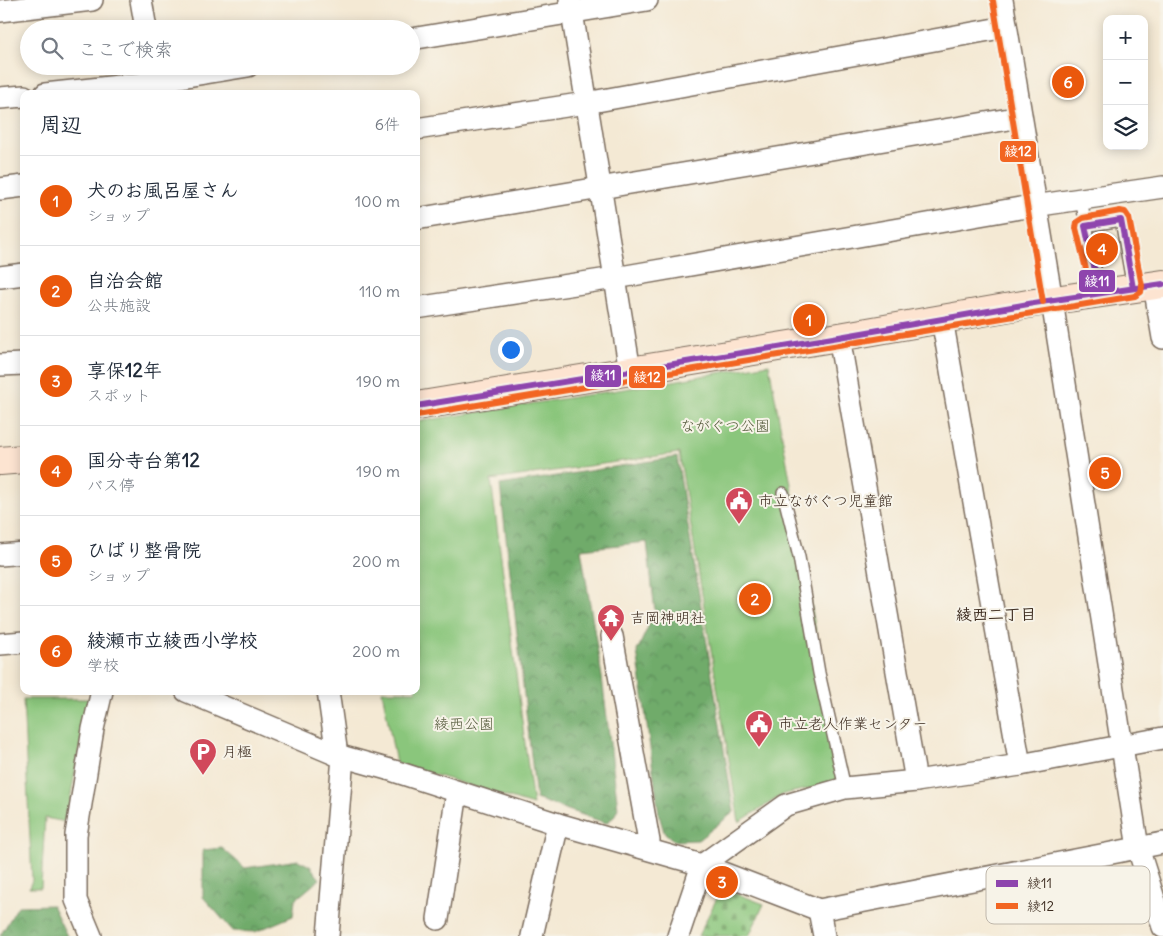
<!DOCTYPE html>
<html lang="ja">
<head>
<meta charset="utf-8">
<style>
	body { margin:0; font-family:Delius,"Klee One",sans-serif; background:#f2f2f3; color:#1f2937 }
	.controls { position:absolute; right:15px; top:15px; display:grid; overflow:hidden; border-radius:10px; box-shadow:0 2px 12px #0003 }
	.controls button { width:45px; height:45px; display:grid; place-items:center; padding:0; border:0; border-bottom:1px solid #e0e1e3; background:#fff; color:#1f2937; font:25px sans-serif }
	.you { position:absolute; left:510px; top:349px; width:18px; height:18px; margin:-12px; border:4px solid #fff; border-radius:50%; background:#1a73e8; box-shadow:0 0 0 8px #1a73e833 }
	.badge { display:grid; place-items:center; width:32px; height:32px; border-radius:50%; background:#ea580c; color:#fff; font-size:16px; font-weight:700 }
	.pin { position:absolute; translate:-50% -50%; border:2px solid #fff; box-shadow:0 1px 5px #0006 }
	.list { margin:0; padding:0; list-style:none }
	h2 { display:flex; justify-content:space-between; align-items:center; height:65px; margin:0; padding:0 20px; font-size:21px }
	h2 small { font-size:16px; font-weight:400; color:#747a83 }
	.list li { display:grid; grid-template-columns:32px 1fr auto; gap:15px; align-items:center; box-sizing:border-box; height:90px; padding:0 20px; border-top:1px solid #e0e1e3 }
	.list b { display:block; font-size:19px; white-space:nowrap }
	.list p { margin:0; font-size:16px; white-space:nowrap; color:#747a83 }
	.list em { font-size:16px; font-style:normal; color:#747a83 }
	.icon { flex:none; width:28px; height:28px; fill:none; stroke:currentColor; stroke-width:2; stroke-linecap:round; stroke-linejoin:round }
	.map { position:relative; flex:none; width:1163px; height:936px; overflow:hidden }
	.search { position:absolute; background:#fff; box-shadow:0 2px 12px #0003; left:20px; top:20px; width:400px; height:55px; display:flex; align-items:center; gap:12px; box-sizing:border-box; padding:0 18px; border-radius:28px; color:#747a83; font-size:19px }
	.panel { position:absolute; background:#fff; box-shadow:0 2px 12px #0003; left:20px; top:90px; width:400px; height:605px; border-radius:10px }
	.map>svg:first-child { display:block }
</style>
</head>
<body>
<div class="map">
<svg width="1163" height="936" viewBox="0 0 1163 936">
	<defs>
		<pattern id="forest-crowns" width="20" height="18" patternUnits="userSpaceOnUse" patternTransform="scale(1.25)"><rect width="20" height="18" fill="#6fab6b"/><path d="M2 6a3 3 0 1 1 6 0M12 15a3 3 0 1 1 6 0" fill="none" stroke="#5c8b57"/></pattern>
		<pattern id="cemetery-stones" width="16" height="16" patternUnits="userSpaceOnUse" patternTransform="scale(1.25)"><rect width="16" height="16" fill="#8ac67b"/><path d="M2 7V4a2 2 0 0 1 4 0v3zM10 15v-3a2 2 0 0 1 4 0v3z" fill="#72a164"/></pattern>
	</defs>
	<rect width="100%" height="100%" fill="#f7f3e8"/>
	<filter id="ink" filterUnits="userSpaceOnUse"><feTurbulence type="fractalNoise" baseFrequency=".02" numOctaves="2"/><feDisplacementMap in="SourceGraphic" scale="10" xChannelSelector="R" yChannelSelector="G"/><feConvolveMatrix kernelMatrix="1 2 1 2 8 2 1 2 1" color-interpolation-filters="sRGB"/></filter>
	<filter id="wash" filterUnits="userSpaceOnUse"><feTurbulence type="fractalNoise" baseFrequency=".0096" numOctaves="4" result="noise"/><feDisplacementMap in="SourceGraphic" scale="20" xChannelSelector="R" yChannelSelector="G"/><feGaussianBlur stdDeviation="1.12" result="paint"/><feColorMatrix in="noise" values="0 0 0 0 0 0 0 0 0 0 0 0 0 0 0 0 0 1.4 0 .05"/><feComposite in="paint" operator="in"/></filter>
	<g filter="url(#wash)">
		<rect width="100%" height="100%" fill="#f4e9d4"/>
		<g fill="url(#forest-crowns)" stroke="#556a44">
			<polygon points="677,457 734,812 698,840 674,841 664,832 659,815 637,651 655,612 647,542 581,549 602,677 618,808 614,817 606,823 536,799 500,485"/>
			<polygon points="222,848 245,868 298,860 310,866 320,879 295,900 293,916 255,932 233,931 203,897 203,850"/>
			<polygon points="52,905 67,936 0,936 18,906"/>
		</g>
		<polygon fill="url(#cemetery-stones)" stroke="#62784c" points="722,888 764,904 749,936 698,936"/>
		<g fill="#8ac67b" stroke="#62784c">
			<polygon points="769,364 804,556 839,782 784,794 739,822 679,453 491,480 533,805 396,763 382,691 416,691 416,422 656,384"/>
			<polygon points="23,699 92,699 85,718 66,822 45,818 41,888 29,888 32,880"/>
		</g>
	</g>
	<g filter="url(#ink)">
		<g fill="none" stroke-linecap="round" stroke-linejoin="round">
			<defs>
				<g id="lane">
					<polyline points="1081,200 1100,293"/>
					<polyline points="1085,226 1121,220 1133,288"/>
					<polyline points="783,493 799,557 819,673 845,788"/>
				</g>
				<g id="street">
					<polyline points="141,0 146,29"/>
					<polyline points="570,0 630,371"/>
					<polyline points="1002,0 1052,301 1138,848 1163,927"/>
					<polyline points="0,11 92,0"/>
					<polyline points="411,39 647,0"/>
					<polyline points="45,94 138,84 248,66"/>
					<polyline points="0,98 24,96"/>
					<polyline points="416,129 586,103 1006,27"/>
					<polyline points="0,189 24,186"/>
					<polyline points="416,219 1021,117"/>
					<polyline points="0,277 24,274"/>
					<polyline points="1154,285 1163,338"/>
					<polyline points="416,308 615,278 1020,208 1163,187"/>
					<polyline points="942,319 1020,765"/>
					<polyline points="839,337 916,781"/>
					<polyline points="0,365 24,364"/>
					<polyline points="0,555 24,553"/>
					<polyline points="612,636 649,841"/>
					<polyline points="0,644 24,642"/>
					<polyline points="186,691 337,755 394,771 558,824 702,865 819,910 1163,843"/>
					<polyline points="328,691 337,755"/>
					<polyline points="819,910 824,936"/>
					<polyline points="438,919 457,792"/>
					<polyline points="91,936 76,900 76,835 93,729 102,691"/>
					<polyline points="328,936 343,757"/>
					<polyline points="532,936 558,824"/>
					<polyline points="678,936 702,865 786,805 845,788 916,781 1020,765 1163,738"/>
				</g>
				<g id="secondary">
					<polyline points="416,406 839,337 1034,303 1163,284"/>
					<polyline points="0,461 24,459"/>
				</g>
			</defs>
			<use href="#lane" stroke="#7c6d5e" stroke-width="14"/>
			<use href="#street" stroke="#7c6d5e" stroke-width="24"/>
			<use href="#secondary" stroke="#7c6d5e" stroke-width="30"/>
			<use href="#lane" stroke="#fff" stroke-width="11"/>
			<use href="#street" stroke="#fff" stroke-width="21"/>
			<use href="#secondary" stroke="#fde4d1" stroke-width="28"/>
			<defs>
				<g id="bus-1">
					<polyline points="1100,293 1085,226 1121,220 1133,288"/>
					<polyline points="416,406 839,337 1034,303 1163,284"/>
				</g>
				<g id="bus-2">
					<polyline points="993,1 1043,302"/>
					<polyline points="417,415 1135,296 1141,292 1142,286 1129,218 1125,212 1120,211 1083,218 1077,222 1076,228 1090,286"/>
				</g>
			</defs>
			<use href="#bus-1" stroke="#f7f3e8" stroke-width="10"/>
			<use href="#bus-2" stroke="#f7f3e8" stroke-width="10"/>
			<use href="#bus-1" stroke="#8e44ad" stroke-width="6"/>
			<use href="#bus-2" stroke="#f26522" stroke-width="6"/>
		</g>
	</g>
	<defs>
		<symbol id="civic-pin" viewBox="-11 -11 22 30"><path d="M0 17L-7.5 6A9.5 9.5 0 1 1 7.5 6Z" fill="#d1495b" stroke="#f7f3e8"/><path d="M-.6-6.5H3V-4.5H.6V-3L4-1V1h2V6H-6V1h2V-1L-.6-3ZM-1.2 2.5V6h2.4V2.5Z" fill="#fff"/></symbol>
		<symbol id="temple-pin" viewBox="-11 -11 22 30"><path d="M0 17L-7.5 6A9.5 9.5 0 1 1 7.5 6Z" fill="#d1495b" stroke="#f7f3e8"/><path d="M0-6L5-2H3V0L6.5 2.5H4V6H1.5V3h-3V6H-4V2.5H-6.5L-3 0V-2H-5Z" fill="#fff"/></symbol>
		<symbol id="parking-pin" viewBox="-11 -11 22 30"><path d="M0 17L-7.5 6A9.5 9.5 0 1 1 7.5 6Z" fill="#d1495b" stroke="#f7f3e8"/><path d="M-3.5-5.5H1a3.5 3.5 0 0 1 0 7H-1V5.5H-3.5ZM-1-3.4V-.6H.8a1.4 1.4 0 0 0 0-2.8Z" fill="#fff"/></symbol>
	</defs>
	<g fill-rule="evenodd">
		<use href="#civic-pin" x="723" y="485" width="32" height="43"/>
		<use href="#temple-pin" x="595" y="602" width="32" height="43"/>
		<use href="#civic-pin" x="743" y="708" width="32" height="43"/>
		<use href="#parking-pin" x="187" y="736" width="32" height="43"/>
	</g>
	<g text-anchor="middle" stroke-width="4" stroke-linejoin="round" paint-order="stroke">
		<g font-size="15" fill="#53593a" stroke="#f7f3e8">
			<text x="725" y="431">ながぐつ公園</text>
			<text x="464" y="729">綾西公園</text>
		</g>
		<g font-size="15" fill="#3b2a1e" stroke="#f7f3e8" text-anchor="start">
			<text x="758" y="506">市立ながぐつ児童館</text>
			<text x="630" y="623">吉岡神明社</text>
			<text x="778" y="729">市立老人作業センター</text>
			<text x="222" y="757">月極</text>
		</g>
		<g font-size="16" font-weight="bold" fill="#3b2a1e" stroke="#f7f3e8">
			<text x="996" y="620">綾西二丁目</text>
		</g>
	</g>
	<rect x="986" y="866" width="164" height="58" rx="8" fill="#f7f3e8" stroke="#bfb7ab" stroke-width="1"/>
	<rect x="996" y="880" width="22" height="7" fill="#8e44ad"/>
	<rect x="996" y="903" width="22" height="6" fill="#f26522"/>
	<g font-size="14" fill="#3b2a1e">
		<text x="1027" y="888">綾11</text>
		<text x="1027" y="911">綾12</text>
	</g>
	<g stroke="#f7f3e8" stroke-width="2">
		<rect x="999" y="140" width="38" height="23" rx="5" fill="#f26522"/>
		<rect x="1078" y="269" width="38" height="24" rx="5" fill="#8e44ad"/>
		<rect x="584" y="364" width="38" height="24" rx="5" fill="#8e44ad"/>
		<rect x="628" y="365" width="38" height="24" rx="5" fill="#f26522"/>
	</g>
	<g font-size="14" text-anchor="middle" font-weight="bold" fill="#fff">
		<text x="1018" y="156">綾12</text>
		<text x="1097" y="286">綾11</text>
		<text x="603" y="380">綾11</text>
		<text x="647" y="382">綾12</text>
	</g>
</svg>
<div class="controls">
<button>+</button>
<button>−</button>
<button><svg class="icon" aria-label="layers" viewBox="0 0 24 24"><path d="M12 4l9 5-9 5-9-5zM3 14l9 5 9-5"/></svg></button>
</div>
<div class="you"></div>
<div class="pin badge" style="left:809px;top:320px">1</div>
<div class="pin badge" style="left:755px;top:599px">2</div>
<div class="pin badge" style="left:722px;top:882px">3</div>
<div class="pin badge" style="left:1102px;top:249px">4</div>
<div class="pin badge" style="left:1105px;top:473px">5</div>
<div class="pin badge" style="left:1068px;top:82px">6</div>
<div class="search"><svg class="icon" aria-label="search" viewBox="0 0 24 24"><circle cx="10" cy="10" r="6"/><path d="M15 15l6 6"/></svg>ここで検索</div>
<section class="panel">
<h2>周辺<small>6件</small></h2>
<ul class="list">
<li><span class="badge">1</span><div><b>犬のお風呂屋さん</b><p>ショップ</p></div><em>100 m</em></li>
<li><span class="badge">2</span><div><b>自治会館</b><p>公共施設</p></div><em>110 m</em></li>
<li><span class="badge">3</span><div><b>享保12年</b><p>スポット</p></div><em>190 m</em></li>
<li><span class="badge">4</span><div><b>国分寺台第12</b><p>バス停</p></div><em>190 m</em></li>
<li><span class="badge">5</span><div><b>ひばり整骨院</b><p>ショップ</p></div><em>200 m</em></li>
<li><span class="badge">6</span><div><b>綾瀬市立綾西小学校</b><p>学校</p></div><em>200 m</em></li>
</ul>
</section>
</div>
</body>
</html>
